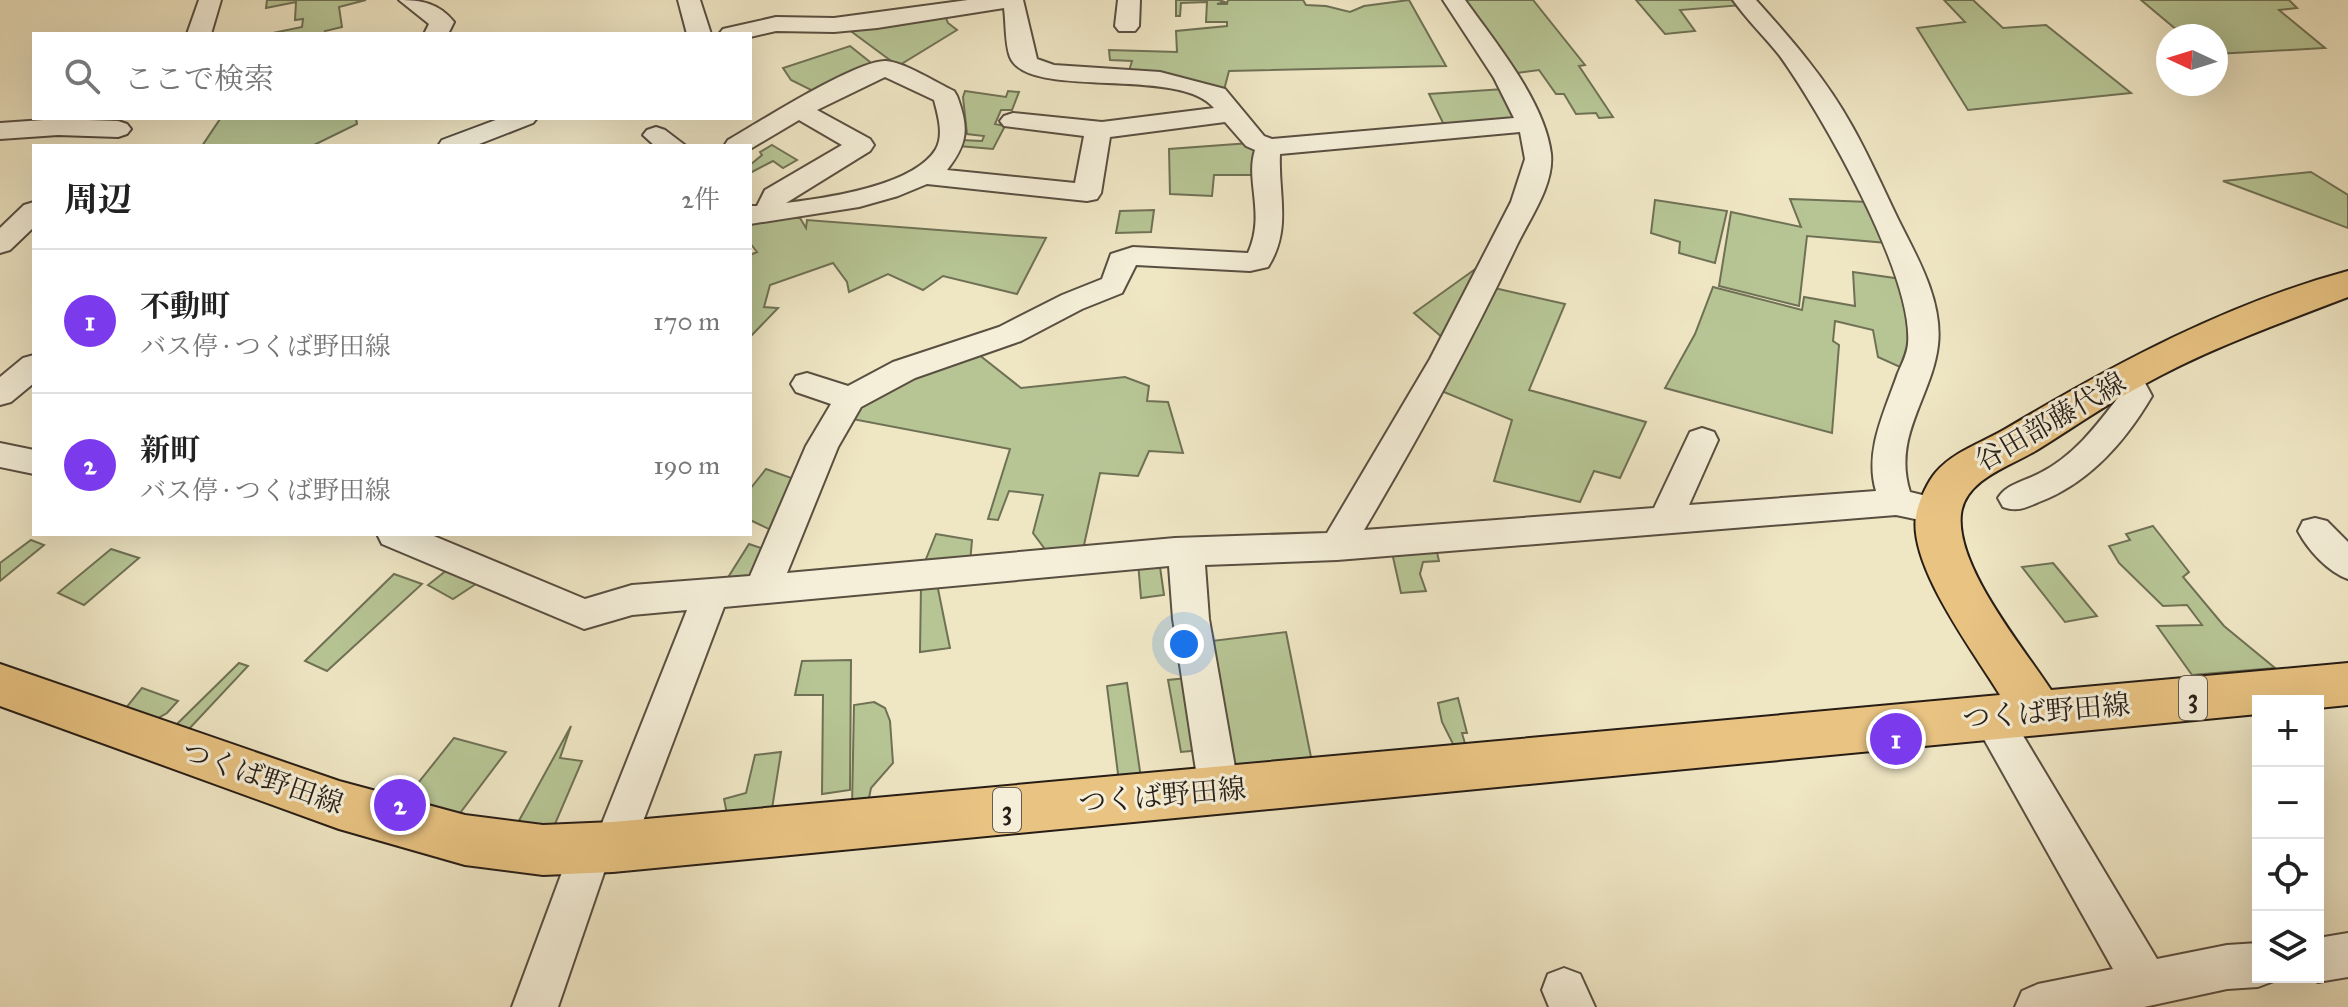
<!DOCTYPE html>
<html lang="ja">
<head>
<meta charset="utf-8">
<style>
	body { margin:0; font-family:"IM FELL Great Primer","Noto Serif JP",serif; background:#f6f6f6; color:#222 }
	.controls { position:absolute; right:24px; bottom:24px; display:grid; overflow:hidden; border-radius:0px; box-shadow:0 8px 32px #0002 }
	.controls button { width:72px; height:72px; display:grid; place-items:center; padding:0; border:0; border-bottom:2px solid #e0e0e0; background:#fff; color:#222; font:40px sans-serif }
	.compass { position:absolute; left:2156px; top:24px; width:72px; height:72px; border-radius:50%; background:#fff; box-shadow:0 8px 32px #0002; rotate:274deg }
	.you { position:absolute; left:1184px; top:644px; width:28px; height:28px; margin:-20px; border:6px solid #fff; border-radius:50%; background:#1a73e8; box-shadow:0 0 0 12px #1a73e833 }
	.badge { display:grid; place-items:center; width:52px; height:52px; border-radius:50%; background:#7c3aed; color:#fff; font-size:26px; font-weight:700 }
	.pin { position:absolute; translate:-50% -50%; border:4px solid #fff; box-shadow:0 2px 8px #0006 }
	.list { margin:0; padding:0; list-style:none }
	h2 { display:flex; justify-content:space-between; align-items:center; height:104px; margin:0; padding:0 32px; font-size:34px }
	h2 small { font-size:26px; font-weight:400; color:#767676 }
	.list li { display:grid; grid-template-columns:52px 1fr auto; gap:24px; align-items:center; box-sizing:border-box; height:144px; padding:0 32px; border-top:2px solid #e0e0e0 }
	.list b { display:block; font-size:30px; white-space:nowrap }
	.list p { margin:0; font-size:26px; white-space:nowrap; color:#767676 }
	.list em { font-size:26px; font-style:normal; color:#767676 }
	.icon { flex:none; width:44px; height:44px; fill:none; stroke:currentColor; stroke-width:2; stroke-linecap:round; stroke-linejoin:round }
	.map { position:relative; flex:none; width:2348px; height:1007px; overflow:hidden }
	.search { position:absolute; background:#fff; box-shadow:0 8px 32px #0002; left:32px; top:32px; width:720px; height:88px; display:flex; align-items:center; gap:20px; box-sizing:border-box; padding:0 28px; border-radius:0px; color:#767676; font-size:30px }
	.panel { position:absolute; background:#fff; box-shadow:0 8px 32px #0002; left:32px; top:144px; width:720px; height:392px; border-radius:0px }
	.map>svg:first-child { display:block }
</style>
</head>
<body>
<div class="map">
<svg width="2348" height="1007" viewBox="0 0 2348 1007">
	<rect width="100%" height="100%" fill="#efe6c4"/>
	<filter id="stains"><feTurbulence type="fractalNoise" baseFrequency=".0025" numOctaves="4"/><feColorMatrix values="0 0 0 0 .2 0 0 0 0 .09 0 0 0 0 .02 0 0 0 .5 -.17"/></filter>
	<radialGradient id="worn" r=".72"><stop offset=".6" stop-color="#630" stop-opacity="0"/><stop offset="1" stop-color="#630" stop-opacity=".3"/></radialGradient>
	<g fill="#b7c595" stroke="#6f7155" stroke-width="2">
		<polygon points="267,0 366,0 339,7 342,27 325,31 324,34 268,34 302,27 303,19 295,20 296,2 266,8"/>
		<polygon points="1176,0 1219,0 1225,2 1217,4 1227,4 1228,0 1303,0 1306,5 1326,6 1350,12 1364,6 1409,0 1446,66 1229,71 1224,90 1129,71 1132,61 1110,60 1109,50 1177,52 1176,31 1227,26 1227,22 1206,22 1207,2 1181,3 1180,16 1176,16"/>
		<polygon points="1463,0 1533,0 1585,65 1579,66 1613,117 1599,118 1596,113 1576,114 1564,94 1556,94 1539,70 1509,74"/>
		<polygon points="1636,0 1738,0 1743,5 1680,10 1695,31 1665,34"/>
		<polygon points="1944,0 1973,0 2003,28 2046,25 2131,93 1968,110 1917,28 1965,22"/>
		<polygon points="2141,0 2289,0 2297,8 2279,10 2325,48 2216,54 2216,36 2184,36"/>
		<polygon points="944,13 948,23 957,30 898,66 852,32 860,26"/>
		<polygon points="850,46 870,62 870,69 817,93 791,80 783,68"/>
		<polygon points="1504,89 1520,119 1444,125 1429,94"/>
		<polygon points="965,91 1006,97 1008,91 1019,92 1012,110 1001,110 995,124 1005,126 993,149 959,146 961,140 982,141 984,136 967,134 963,97"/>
		<polygon points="356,118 357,124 312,146 202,146 220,119 150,119"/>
		<polygon points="1250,143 1255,145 1262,175 1214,175 1212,196 1170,194 1169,149"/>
		<polygon points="772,145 797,160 783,168 773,161 750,173 750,165 762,155 760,152"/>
		<polygon points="2311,172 2348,195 2348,228 2223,181"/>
		<polygon points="1790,199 1870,202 1888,243 1807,236 1799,306 1719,286 1731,212 1801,227"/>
		<polygon points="1655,200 1727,211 1715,263 1679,253 1680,242 1651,233"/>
		<polygon points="1154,210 1151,232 1116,233 1120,211"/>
		<polygon points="759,218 800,218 806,228 807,220 1046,238 1017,294 943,276 923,290 888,274 849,292 847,282 833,263 770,285 764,307 778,308 750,337 750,255 757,252 750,243 750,219"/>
		<polygon points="1485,262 1444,339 1414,313"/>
		<polygon points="1853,272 1908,280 1916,329 1906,366 1900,367 1878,357 1873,330 1835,321 1833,341 1839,345 1832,433 1665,388 1695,334 1713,287 1802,310 1804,297 1855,306"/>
		<polygon points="1490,287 1565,304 1529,390 1646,422 1620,478 1594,471 1580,502 1494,481 1512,420 1439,390"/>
		<polygon points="978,354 1021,388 1125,377 1149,386 1147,401 1168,402 1183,453 1149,451 1138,476 1100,473 1084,545 1111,550 1050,556 1033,533 1043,495 1009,491 998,520 988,519 1010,449 847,418 896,380"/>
		<polygon points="766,469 797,480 775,532 750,520 750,489"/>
		<polygon points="2153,526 2189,572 2183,577 2224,626 2275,668 2192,675 2157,626 2202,625 2187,605 2163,606 2119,563 2109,546 2130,540 2126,534"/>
		<polygon points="936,534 972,540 970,563 922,569"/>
		<polygon points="31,540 44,545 0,581 0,563"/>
		<polygon points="749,544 770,551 758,575 722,587"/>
		<polygon points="1435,544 1439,561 1423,562 1420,574 1426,591 1401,593 1393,557 1397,548"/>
		<polygon points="111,549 139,558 84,605 58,593"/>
		<polygon points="1159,560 1164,595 1141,598 1138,562"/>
		<polygon points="2053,563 2097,616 2065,622 2022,567"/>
		<polygon points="452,566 482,580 453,599 428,585"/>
		<polygon points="394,574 422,584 327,671 305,661"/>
		<polygon points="937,584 950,648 920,652 921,585"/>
		<polygon points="1286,632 1312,762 1230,769 1203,642"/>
		<polygon points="851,660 850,790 822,794 823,695 795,695 802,661"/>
		<polygon points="239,663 248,666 188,730 176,725"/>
		<polygon points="1187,678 1201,750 1181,752 1168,680"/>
		<polygon points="1127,683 1141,778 1119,782 1107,686"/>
		<polygon points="142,688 178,701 167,713 153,721 126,708"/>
		<polygon points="1458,698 1467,733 1462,733 1466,747 1455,748 1442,722 1438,703"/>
		<polygon points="874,702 885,708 890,721 893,763 871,788 868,803 852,807 854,705"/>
		<polygon points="571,726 560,758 582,761 552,831 515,828"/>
		<polygon points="454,738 506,752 457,817 403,802"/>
		<polygon points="781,752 771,815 728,819 724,799 746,793 755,755"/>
	</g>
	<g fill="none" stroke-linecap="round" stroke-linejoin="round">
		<defs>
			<g id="minor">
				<polygon points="199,0 221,0 211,34 187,34"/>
				<path d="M399 0C421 0 439 3 454 22L448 34H424L429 24Z"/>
				<polygon points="678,0 700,0 711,34 687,34"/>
				<path d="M968 0H1023L1037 59 1054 65 1160 72 1225 89 1264 136 1272 139 1514 118 1494 78 1443 0H1465C1495 42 1545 102 1551 154 1554 185 1530 218 1517 245 1471 342 1419 437 1364 530L1654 508 1690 432 1702 428 1714 432 1718 440 1689 505 1876 491C1864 451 1885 411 1898 373 1902 364 1907 354 1908 344 1914 276 1821 113 1780 56 1765 37 1747 20 1733 0H1756C1791 39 1827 80 1852 126 1869 156 1883 188 1898 219 1917 257 1943 301 1938 345 1932 397 1892 436 1910 492L1951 502 1956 511 1951 520 1939 524 1896 515 1337 560 1205 565 1209 619 1239 790 1233 803 1219 808 1205 803 1199 790 1173 619 1169 566 724 607 628 861 613 867 607 864 558 1007H512L571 848 577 834 592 828 599 831 687 610 632 615 584 629 382 544 377 534H429L585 599 632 585 750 576 806 446 831 404 796 392 791 384 796 376 807 373 848 386 893 362 999 327 1062 295 1102 279 1111 254 1133 247 1248 253C1266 214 1245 181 1255 150L1246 146 1225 122 1110 137 1101 193 1097 199 1087 201 927 184 898 196 859 207 750 224V206H757L765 190 842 145 799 120 750 149V146H724L728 140C756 124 858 59 886 61 904 62 937 83 954 91L957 96C969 128 968 143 947 170L1075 183 1084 136 1004 126 1000 121 1004 116 1013 113 1102 122 1214 108C1179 65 1028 101 1010 57 1005 44 1006 23 1004 8L877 28 834 32 776 31 750 37V34H719L723 29 776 17 834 18ZM885 77 934 100C938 115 944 135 936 149 914 186 826 198 786 203L870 151 874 145 870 139 817 110ZM1520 132 1525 159 1511 202 1430 359 1327 533 1175 538 787 573 838 447 861 407 915 378 1021 341 1082 309 1122 293 1136 265 1250 271 1268 267C1292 229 1278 194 1280 154Z"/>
				<polygon points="1118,0 1140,0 1139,26 1135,31 1119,31 1115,26"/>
				<polygon points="501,118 537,118 533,123 474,146 438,146 442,140"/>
				<polygon points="58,119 118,121 127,124 131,129 127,134 118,137 58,135 0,139 0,123"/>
				<polygon points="656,127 665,130 686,146 655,146 643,135 647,130"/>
				<polygon points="34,202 34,227 10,250 0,253 0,228 24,205"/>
				<polygon points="34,355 34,383 11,402 0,405 0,377 23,358"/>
				<path d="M2126 365 2137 368 2152 396C2125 442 2089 483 2039 502 2025 508 2017 512 2003 507L1998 498C2006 484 2025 481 2040 473 2074 456 2097 425 2120 395L2110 376 2115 368Z"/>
				<polygon points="0,443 34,450 34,474 0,467"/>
				<path d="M2315 518 2327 521 2348 542V579C2328 572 2308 550 2298 531L2303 521Z"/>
				<polygon points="1990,699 2004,704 2157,959 2227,945 2258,943 2258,977 2275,977 2274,981 2258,987 2227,989 2144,1007 2015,1007 2022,991 2038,984 2113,969 1971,716 1976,704"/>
				<polygon points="2348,933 2348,977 2318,982 2306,977 2318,977 2318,938"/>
				<polygon points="1564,968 1580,974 1595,1007 1549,1007 1542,990 1548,974"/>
			</g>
			<path id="major" d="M2348 271V297C2278 324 2207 349 2141 386 2105 405 2071 429 2037 450 2011 466 1965 479 1961 514 1955 566 2023 647 2051 690L2348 663V705L2318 708V701H2258V714L613 872 543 875 465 865 339 829 0 706V664L339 781 465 815 543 825 613 822 2000 695C1974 652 1904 561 1917 511 1920 499 1928 481 1936 472 1954 451 1984 442 2007 428 2115 364 2226 304 2348 271Z"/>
		</defs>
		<use href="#minor" stroke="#594f41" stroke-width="4"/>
		<use href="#major" stroke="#271d15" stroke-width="4"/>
		<use href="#minor" fill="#f5efd9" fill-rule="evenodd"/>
		<use href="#major" fill="#e8c382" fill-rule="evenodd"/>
	</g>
	<g text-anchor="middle" stroke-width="6" stroke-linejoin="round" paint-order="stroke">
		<g fill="#f5efd9" stroke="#655c50" stroke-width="2">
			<rect x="2179" y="676" width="28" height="44" rx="6"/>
			<rect x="993" y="788" width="28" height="44" rx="6"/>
		</g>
		<g font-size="26" font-weight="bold" fill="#271d15">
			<text x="2193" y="707">3</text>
			<text x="1007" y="819">3</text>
		</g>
		<g font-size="28" fill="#271d15" stroke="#f5efd9">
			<text transform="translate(2050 421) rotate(-30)" y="10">谷田部藤代線</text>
			<text transform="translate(2046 711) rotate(-5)" y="10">つくば野田線</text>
			<text transform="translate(263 777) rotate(19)" y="10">つくば野田線</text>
			<text transform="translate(1162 795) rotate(-5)" y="10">つくば野田線</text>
		</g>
	</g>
	<rect width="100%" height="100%" filter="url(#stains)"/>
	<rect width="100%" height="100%" fill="url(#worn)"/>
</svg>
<div class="controls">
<button>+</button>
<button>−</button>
<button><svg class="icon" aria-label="locate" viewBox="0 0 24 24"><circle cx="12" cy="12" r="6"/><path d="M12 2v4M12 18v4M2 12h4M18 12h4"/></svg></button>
<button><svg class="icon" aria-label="layers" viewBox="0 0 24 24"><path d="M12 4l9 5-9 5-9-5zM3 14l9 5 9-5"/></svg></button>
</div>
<svg class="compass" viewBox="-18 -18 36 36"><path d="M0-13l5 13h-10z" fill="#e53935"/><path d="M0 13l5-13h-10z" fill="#767676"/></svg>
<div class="you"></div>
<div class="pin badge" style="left:1896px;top:739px">1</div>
<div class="pin badge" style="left:400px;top:805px">2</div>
<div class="search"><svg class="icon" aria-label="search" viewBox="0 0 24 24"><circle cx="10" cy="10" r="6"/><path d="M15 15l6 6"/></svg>ここで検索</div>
<section class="panel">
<h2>周辺<small>2件</small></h2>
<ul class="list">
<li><span class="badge">1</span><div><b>不動町</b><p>バス停 · つくば野田線</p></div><em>170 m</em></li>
<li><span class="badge">2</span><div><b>新町</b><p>バス停 · つくば野田線</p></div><em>190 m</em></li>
</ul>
</section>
</div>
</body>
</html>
